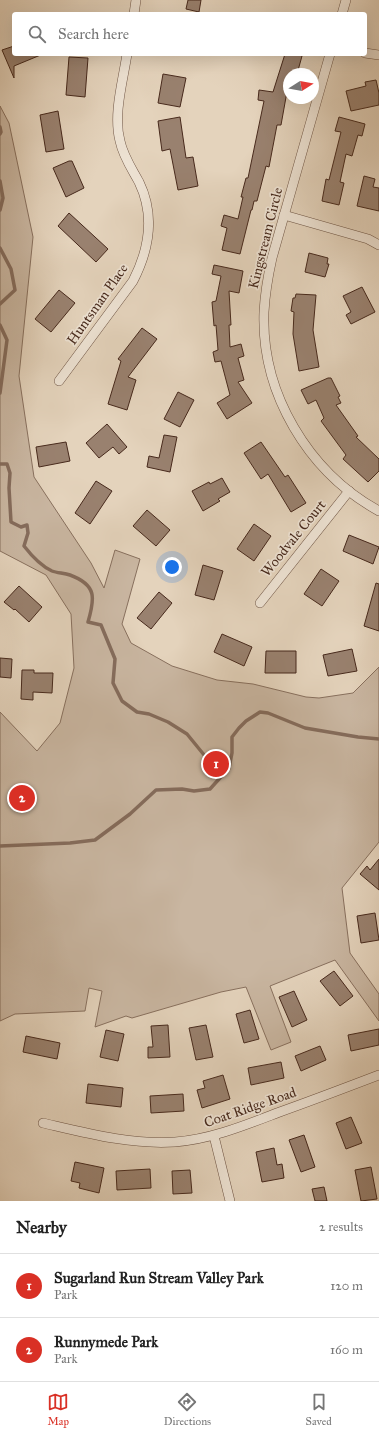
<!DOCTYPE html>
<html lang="en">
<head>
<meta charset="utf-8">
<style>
	body { margin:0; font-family:"IM FELL Great Primer",serif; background:#f6f6f6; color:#222 }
	.compass { position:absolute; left:283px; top:68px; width:36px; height:36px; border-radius:50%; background:#fff; box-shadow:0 4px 16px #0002; rotate:79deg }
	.you { position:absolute; left:172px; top:567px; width:14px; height:14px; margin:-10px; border:3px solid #fff; border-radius:50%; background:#1a73e8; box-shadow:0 0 0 6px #1a73e833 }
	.badge { display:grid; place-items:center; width:26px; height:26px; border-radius:50%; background:#d93025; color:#fff; font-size:13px; font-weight:700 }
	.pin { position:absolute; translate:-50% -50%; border:2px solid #fff; box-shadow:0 1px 4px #0006 }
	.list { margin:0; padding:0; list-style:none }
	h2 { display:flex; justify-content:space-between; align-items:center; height:52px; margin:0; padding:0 16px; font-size:17px }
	h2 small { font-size:13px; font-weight:400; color:#767676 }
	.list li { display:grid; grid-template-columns:26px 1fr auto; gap:12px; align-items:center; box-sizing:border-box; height:64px; padding:0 16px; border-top:1px solid #e0e0e0 }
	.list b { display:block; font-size:15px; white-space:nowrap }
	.list p { margin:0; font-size:13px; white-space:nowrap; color:#767676 }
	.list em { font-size:13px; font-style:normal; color:#767676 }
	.icon { flex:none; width:22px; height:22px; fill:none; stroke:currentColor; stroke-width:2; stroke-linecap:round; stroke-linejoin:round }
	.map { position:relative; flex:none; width:379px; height:1201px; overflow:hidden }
	.search { position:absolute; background:#fff; box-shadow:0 4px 16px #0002; left:12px; right:12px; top:12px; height:44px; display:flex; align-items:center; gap:10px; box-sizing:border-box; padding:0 14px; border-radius:4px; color:#767676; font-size:15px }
	.sheet { height:180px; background:#fff }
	nav { display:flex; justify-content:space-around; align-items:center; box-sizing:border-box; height:56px; border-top:1px solid #e0e0e0; background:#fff; font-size:11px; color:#767676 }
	nav a { display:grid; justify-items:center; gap:2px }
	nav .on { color:#d93025 }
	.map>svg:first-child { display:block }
</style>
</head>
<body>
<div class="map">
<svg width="379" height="1201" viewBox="0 0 379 1201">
	<rect width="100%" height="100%" fill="#e4d3bc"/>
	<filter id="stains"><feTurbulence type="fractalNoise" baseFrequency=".005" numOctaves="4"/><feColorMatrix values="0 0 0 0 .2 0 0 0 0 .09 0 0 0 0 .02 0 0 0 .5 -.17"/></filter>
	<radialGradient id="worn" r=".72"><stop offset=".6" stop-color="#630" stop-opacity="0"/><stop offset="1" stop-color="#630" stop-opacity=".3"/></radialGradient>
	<polygon fill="#c9b6a1" stroke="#88705e" points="0,106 9,123 33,237 19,376 34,477 91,563 104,588 115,550 140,559 122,624 131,643 172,666 217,680 253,684 306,697 319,698 353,693 379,667 379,842 342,888 350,953 379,994 379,1021 335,960 270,986 291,1042 271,1050 246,987 221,992 132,1018 126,1016 95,1027 102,991 89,988 85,1011 15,1014 0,1021 0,712 37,751 60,723 74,668 71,614 46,575 0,551"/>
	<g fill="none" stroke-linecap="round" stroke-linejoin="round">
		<g stroke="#856c5c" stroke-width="3.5">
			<polyline points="0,127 1,132 0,134"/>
			<polyline points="0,181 3,198 0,210"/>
			<polyline points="0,248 11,269 15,290 0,304"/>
			<polyline points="0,325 7,340 0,393"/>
			<path d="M0 464H7L10 473 9 488 11 522 21 527 27 525 28 533 24 546C31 555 41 566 52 571 57 573 64 573 70 575 97 585 95 598 88 622L101 625 115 659 113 683 122 701 137 712 149 714 168 722 187 734 209 761 229 768"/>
			<polyline points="0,846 70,843 95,840 130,814 156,790 182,789 194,791 210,789 229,768 232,753 232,737 239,728 246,721 260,712 268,713 305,728 358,737 379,739"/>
		</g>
	</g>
	<g fill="#99816f" stroke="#47291c">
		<polygon points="188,0 201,0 199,12 186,9"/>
		<polygon points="14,46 14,54 43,54 14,66 14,78 2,50"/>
		<polygon points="285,54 296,54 302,56 297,74 289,74 289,86 288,86 281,125 277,125 269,167 266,166 257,201 254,201 252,210 251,210 240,254 222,250 227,228 221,226 224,215 238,219 243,197 241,197 246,178 248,178 264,101 258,100 259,90 273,92"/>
		<polygon points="69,57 88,58 85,97 66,95"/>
		<polygon points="163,74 186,78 180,107 158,103"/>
		<polygon points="376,80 379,93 379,105 351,111 346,91 366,86 365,82"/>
		<polygon points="58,111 64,149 46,152 40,115"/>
		<polygon points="180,117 186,158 193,157 198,186 178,190 170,149 162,151 158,121"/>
		<polygon points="339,117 365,124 362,136 358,135 352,156 346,154 340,182 344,183 339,205 322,201 326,179 329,180 341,132 335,131"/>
		<polygon points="69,161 72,161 84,188 66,197 53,168"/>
		<polygon points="364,176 375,179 373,187 379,188 379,211 357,206"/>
		<polygon points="69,213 108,249 96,262 58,226"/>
		<polygon points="309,253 328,258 327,264 329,264 325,277 305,272"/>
		<polygon points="214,265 243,271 239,293 229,291 231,325 229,325 230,347 241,344 244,356 238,358 244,380 238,382 252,403 227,419 217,403 230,395 221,361 215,362 213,352 218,350 216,325 214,326 212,302 216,301 221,276 212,274"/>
		<polygon points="362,287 375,312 351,324 346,315 351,312 343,296"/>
		<polygon points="59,290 75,303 51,332 35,319"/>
		<polygon points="296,294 316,295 313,330 319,367 299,371 293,334 294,312 291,311 293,298 295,298"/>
		<polygon points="142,328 157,339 128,377 136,380 127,410 108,404 121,361 118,359"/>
		<polygon points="328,378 331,378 340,396 338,397 341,403 336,405 358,436 356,437 379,459 379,471 368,482 343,459 346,455 321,421 324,418 316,400 308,404 301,390"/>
		<polygon points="178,392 194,400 180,427 164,419"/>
		<polygon points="107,424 127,447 119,454 113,447 99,458 86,443"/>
		<polygon points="164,435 177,437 170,472 147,467 149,456 159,458"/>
		<polygon points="66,442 70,461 39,467 36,447"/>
		<polygon points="261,442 285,477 288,475 306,503 291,512 268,474 261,479 244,453"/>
		<polygon points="222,478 230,492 218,499 220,501 203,511 192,491 209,482 210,484"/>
		<polygon points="96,481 112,491 90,524 75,513"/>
		<polygon points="147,510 170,530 156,546 133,526"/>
		<polygon points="254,524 271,536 254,561 237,549"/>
		<polygon points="349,535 379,547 373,564 343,551"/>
		<polygon points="203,565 223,571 214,600 195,595"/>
		<polygon points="321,569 339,581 322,606 304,594"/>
		<polygon points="376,583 379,584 379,631 364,626"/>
		<polygon points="19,586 42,607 29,622 15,609 14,610 4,602"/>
		<polygon points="159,592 172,603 151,629 137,618"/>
		<polygon points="222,634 252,647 244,666 214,652"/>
		<polygon points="352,649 357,671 328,676 323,655"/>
		<polygon points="266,651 296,651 296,673 265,673"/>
		<polygon points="0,658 12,659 11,678 0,677"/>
		<polygon points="22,670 34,670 34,673 53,673 52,693 33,692 33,700 21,699"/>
		<polygon points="379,859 379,890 360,874 367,866 370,870"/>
		<polygon points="375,913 379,940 361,943 357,916"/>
		<polygon points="334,971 353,996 340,1006 320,981"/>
		<polygon points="294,991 307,1020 292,1027 279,997"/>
		<polygon points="250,1010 259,1039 244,1043 236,1014"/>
		<polygon points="168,1025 170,1057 148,1058 148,1047 153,1047 151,1026"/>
		<polygon points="206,1025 213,1057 196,1060 189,1028"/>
		<polygon points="379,1029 379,1045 351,1051 348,1035"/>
		<polygon points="106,1030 124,1034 118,1061 100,1057"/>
		<polygon points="26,1036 60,1043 57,1059 23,1052"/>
		<polygon points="320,1046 326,1060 301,1071 295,1056"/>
		<polygon points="281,1062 284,1078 251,1085 248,1068"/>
		<polygon points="223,1075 230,1099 202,1108 197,1090 205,1088 203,1081"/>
		<polygon points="88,1084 123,1088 121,1107 86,1103"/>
		<polygon points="183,1094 184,1111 151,1113 150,1096"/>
		<polygon points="351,1117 362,1143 346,1149 336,1123"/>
		<polygon points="304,1135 315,1167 301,1172 289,1140"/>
		<polygon points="274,1148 277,1165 282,1164 284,1178 262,1182 256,1152"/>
		<polygon points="75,1162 104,1168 99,1193 79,1188 80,1183 71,1181"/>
		<polygon points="371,1167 377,1199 361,1201 355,1170"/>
		<polygon points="150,1169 151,1188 117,1190 116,1171"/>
		<polygon points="190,1170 192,1193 173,1194 172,1171"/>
		<polygon points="324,1187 327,1201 315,1201 312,1189"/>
	</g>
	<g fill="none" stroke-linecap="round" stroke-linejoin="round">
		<defs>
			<g id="street">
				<polyline points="134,14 136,0"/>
				<polyline points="342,14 346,0"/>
				<polyline points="365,53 379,55"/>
				<path d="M330 54 272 258C268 276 265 293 264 312 261 393 308 472 379 511"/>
				<polyline points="284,215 368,239 379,245"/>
				<path d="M59 381 133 281C149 250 155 215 139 182 132 169 123 156 120 141 113 114 123 81 127 54"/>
				<polyline points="260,603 349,491"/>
				<path d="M43 1123C86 1133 131 1145 175 1142 211 1139 243 1126 277 1113 311 1101 345 1088 379 1075"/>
				<polyline points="214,1136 230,1201"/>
			</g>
		</defs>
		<use href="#street" stroke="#6e5444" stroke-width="10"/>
		<use href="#street" stroke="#ede2d3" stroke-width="9"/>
	</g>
	<g text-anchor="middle" stroke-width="3.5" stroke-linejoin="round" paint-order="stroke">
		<g font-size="14" fill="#47291c" stroke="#ede2d3">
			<text transform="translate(265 238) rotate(-76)" y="5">Kingstream Circle</text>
			<text transform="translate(97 304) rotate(-55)" y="5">Huntsman Place</text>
			<text transform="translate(293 538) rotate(-51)" y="5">Woodvale Court</text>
			<text transform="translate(250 1107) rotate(-19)" y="5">Coat Ridge Road</text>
		</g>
	</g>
	<rect width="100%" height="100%" filter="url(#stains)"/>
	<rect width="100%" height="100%" fill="url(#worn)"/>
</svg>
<svg class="compass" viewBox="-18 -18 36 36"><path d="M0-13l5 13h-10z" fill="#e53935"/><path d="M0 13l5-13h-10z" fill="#767676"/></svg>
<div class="you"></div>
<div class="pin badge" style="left:216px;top:764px">1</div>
<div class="pin badge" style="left:22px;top:798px">2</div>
<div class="search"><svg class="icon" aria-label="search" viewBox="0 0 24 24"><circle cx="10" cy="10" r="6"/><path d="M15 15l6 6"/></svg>Search here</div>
</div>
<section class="sheet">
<h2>Nearby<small>2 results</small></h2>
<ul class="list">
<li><span class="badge">1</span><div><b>Sugarland Run Stream Valley Park</b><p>Park</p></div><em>120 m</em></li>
<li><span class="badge">2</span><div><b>Runnymede Park</b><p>Park</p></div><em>160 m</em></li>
</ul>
</section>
<nav>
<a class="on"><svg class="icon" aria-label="map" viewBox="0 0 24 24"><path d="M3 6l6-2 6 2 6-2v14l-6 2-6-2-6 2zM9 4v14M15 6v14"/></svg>Map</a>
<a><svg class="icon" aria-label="directions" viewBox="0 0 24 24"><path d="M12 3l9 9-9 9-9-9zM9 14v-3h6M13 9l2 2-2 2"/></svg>Directions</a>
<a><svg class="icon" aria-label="saved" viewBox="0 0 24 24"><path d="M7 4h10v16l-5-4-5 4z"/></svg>Saved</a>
</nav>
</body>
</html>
